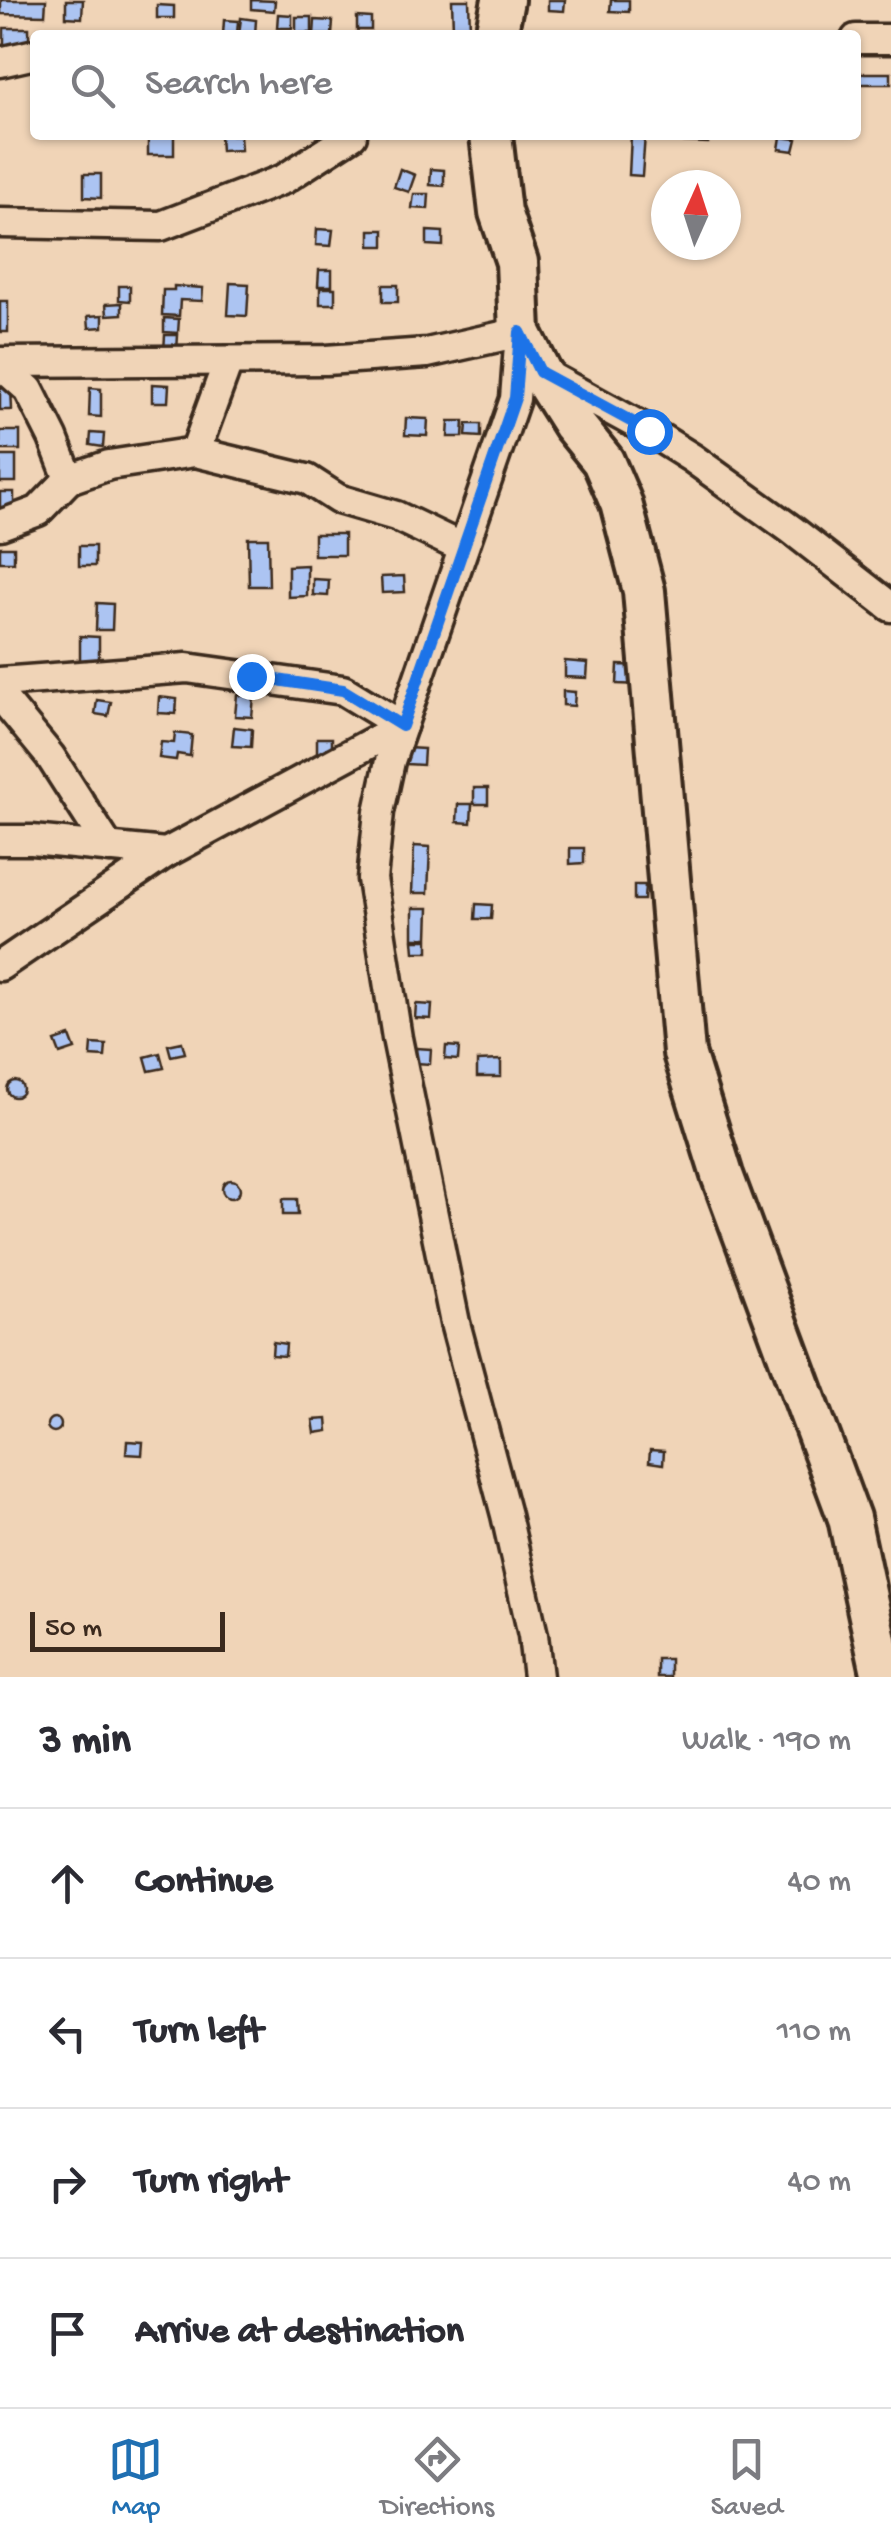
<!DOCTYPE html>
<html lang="en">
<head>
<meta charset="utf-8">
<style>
	body { margin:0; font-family:"Gochi Hand",sans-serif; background:#f2f2f3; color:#2b2b33 }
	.compass { position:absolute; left:651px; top:170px; width:90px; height:90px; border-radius:50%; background:#fff; box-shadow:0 2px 8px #0004; rotate:3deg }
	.scale { position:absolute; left:30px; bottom:25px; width:195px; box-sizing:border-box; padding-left:10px; border:5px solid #3b2a1e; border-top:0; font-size:28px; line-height:35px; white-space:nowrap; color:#3b2a1e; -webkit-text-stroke:8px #f0d4b7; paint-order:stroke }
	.stop { position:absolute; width:30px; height:30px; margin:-22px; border:8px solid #1a73e8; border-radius:50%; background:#fff }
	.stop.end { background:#1a73e8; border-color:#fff; box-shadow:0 2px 10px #0008 }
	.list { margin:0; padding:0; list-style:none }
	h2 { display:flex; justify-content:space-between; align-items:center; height:130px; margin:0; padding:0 40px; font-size:42px }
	h2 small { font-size:32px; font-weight:400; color:#7c7c81 }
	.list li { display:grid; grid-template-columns:65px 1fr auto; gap:30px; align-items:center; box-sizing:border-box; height:150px; padding:0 40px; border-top:2px solid #e1e1e2 }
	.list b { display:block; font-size:38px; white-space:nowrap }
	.list em { font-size:32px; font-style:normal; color:#7c7c81 }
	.icon { flex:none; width:55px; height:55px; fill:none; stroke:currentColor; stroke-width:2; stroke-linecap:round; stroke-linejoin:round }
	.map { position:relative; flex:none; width:891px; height:1677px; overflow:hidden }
	.search { position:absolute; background:#fff; box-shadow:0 2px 8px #0004; left:30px; right:30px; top:30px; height:110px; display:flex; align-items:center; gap:25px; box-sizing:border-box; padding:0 35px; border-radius:10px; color:#7c7c81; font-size:38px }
	.sheet { height:730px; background:#fff }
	nav { display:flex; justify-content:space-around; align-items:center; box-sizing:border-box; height:140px; border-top:2px solid #e1e1e2; background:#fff; font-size:28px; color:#7c7c81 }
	nav a { display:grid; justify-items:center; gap:5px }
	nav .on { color:#1f6fb2 }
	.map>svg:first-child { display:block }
</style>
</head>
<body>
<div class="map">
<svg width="891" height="1677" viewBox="0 0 891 1677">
	<rect width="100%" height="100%" fill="#f0d4b7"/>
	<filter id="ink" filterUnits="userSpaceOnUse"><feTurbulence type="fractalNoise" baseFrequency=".01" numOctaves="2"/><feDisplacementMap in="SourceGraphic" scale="20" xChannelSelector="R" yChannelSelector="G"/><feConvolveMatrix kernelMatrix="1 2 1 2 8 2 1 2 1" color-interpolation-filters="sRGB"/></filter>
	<g filter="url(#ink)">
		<g fill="#acc4f2" stroke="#3b2a1e" stroke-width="2.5">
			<polygon points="1,0 46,0 45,15 1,14"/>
			<polygon points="66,0 83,0 82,18 66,17"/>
			<polygon points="251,0 275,1 274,11 251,9"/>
			<polygon points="452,0 469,0 470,30 453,30"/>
			<polygon points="548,0 565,0 564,11 548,10"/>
			<polygon points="611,0 629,0 629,12 610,11"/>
			<polygon points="157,5 174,6 174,18 157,18"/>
			<polygon points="278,14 292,15 292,28 277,28"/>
			<rect x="296" y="17" width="16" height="16"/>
			<polygon points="357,17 371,18 371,30 357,30"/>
			<polygon points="241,18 256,20 255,35 239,34"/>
			<polygon points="224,20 238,21 237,35 223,35"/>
			<polygon points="315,20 333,21 332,35 314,35"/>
			<rect x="4" y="28" width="25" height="19"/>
			<rect x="856" y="73" width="35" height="11"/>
			<rect x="148" y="135" width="26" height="20"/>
			<polygon points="220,135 240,135 241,150 221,151"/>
			<polygon points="631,135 645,135 642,176 629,175"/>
			<polygon points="685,135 720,135 720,139 708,138 708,143 684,142"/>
			<polygon points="781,137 797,139 794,151 779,149"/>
			<polygon points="400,169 415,175 409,192 394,187"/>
			<polygon points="431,169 444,170 444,186 430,185"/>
			<polygon points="84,174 101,174 101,198 84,197"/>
			<polygon points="414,194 429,194 428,209 412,208"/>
			<polygon points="317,229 333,230 331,246 316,245"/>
			<rect x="370" y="230" width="14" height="16"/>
			<polygon points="427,231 443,232 443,246 427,245"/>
			<polygon points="319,270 332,270 332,286 318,286"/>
			<polygon points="230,283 249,284 247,316 228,315"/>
			<rect x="383" y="285" width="15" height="17"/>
			<polygon points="119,286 130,286 130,301 119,300"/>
			<polygon points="174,286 203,288 202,301 180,300 179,316 162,315 163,290 174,290"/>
			<rect x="320" y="288" width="15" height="16"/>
			<rect x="0" y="301" width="8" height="31"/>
			<polygon points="122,303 122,314 107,315 106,304"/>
			<polygon points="103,315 103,327 89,328 88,316"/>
			<polygon points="164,318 179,319 178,333 164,332"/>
			<polygon points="165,335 178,335 177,351 164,351"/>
			<polygon points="152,384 169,385 168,402 152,402"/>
			<polygon points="0,388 11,388 12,410 0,410"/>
			<polygon points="90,388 101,389 101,417 89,416"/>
			<polygon points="406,418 428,419 427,436 405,435"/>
			<polygon points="449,421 464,421 463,437 448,437"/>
			<polygon points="467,424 481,424 481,437 466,436"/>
			<rect x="0" y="431" width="20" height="19"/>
			<polygon points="91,433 104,434 103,447 90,445"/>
			<rect x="0" y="456" width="16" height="26"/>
			<rect x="0" y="492" width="14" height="18"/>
			<rect x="314" y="534" width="30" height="21"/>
			<polygon points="248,538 268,538 269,586 249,586"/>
			<rect x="79" y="546" width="16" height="20"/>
			<rect x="0" y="547" width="14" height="15"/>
			<polygon points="307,565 307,596 288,597 288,566"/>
			<polygon points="404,576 405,592 382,593 381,577"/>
			<polygon points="313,579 329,580 328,596 313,595"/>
			<polygon points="97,603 113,604 112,630 96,630"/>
			<polygon points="80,636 99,637 99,665 80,665"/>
			<polygon points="565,661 588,663 587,678 565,677"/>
			<polygon points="618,665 644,666 643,685 617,684"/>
			<polygon points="563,691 575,692 574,706 563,705"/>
			<polygon points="237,695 254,697 252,717 235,716"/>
			<polygon points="159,697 177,699 176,714 158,713"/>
			<polygon points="97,700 111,702 108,716 95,714"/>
			<polygon points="234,727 252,729 251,747 232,746"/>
			<polygon points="175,733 192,735 190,756 177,754 176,760 159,758 161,742 174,743"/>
			<rect x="317" y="738" width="15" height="15"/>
			<polygon points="407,748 424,749 423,765 406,764"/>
			<rect x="474" y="788" width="14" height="16"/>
			<polygon points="458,804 472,804 471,823 457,822"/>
			<polygon points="414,846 430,847 428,893 412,893"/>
			<polygon points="570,848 584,848 584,863 570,864"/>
			<polygon points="634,885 645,885 644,900 634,900"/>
			<polygon points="476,904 492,905 491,919 475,919"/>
			<polygon points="413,908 429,908 428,938 413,938"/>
			<polygon points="413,940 428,940 428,952 414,952"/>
			<polygon points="416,1004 432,1005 431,1019 415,1018"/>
			<polygon points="70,1036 75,1049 60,1054 55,1041"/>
			<polygon points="182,1042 185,1053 171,1056 168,1045"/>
			<polygon points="92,1044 106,1045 105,1057 91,1056"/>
			<polygon points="446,1046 459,1047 458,1060 445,1059"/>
			<polygon points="416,1048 431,1049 430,1064 416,1063"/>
			<polygon points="160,1053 164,1068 149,1071 145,1057"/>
			<polygon points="501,1060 501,1077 477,1077 477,1061"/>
			<circle cx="15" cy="1089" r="8"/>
			<circle cx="231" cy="1189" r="9"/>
			<polygon points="283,1199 297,1199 298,1215 283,1215"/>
			<polygon points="273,1342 286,1344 285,1356 272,1355"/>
			<circle cx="54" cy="1425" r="7"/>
			<polygon points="327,1419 328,1431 315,1433 313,1420"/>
			<polygon points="127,1441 143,1442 142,1455 126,1454"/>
			<polygon points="650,1450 664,1451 663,1464 649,1462"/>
			<rect x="657" y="1659" width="13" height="18"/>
		</g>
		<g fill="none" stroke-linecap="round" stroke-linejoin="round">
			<defs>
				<g id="minor">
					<polyline points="856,39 891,39"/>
					<polyline points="0,62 35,54"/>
					<polyline points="0,223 161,226 284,179 352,135"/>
					<polyline points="0,362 326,360 427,353 520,332 515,399 390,761 379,812 372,879 397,1038 455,1323 506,1515 533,1635 538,1677"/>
					<polyline points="0,364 29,390 53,438 69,479 109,465 195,452 307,479 338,499 396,516 463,548"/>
					<polyline points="545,374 649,431 692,458 792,530 891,607"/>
					<polyline points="195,452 228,362"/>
					<polyline points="0,525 38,511 69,479"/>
					<polyline points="0,682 187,668 343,690 402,726"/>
					<polyline points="0,695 50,756 109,848"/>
					<polyline points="0,840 32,840 166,853 402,726"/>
					<polyline points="0,966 166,853"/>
				</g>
				<g id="secondary">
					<polyline points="496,35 503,0"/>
					<polyline points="491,135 500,212 517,262 520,332 540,372 573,424 603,461 621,503 644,591 684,1053 722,1175 849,1518 883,1677"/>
				</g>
			</defs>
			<use href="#minor" stroke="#3b2a1e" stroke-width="35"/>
			<use href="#secondary" stroke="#3b2a1e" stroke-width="48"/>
			<use href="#minor" stroke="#f0d4b7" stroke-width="28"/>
			<use href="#secondary" stroke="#f0d4b7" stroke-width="40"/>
		</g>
	</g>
	<g fill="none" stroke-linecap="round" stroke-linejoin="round" filter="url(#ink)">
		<polyline stroke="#1a73e8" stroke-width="12" points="251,676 343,690 402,726 515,398 520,332 540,372 649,431"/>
	</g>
</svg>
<svg class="compass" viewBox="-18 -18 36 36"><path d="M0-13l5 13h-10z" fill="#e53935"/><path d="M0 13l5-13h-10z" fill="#7c7c81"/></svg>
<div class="scale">50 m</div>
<div class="stop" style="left:649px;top:431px"></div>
<div class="stop end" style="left:251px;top:676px"></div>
<div class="search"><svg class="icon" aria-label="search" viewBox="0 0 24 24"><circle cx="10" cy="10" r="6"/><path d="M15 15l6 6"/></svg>Search here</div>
</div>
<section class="sheet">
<h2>3 min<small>Walk · 190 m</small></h2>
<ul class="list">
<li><svg class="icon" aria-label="ahead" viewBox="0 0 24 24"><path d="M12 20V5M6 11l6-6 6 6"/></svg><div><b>Continue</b></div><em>40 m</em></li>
<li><svg class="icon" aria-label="left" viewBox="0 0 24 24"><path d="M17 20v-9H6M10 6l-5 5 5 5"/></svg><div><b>Turn left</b></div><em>110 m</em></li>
<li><svg class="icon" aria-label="right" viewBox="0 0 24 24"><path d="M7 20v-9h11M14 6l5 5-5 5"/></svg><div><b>Turn right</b></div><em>40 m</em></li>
<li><svg class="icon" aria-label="arrive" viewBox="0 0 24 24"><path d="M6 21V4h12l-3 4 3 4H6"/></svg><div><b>Arrive at destination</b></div></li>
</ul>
</section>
<nav>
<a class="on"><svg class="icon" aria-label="map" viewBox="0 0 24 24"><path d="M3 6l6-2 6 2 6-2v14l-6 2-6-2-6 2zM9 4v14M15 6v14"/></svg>Map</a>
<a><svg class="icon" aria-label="directions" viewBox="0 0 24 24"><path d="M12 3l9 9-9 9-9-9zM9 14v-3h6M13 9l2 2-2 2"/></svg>Directions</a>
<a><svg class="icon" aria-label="saved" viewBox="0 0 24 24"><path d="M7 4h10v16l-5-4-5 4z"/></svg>Saved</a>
</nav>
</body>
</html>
